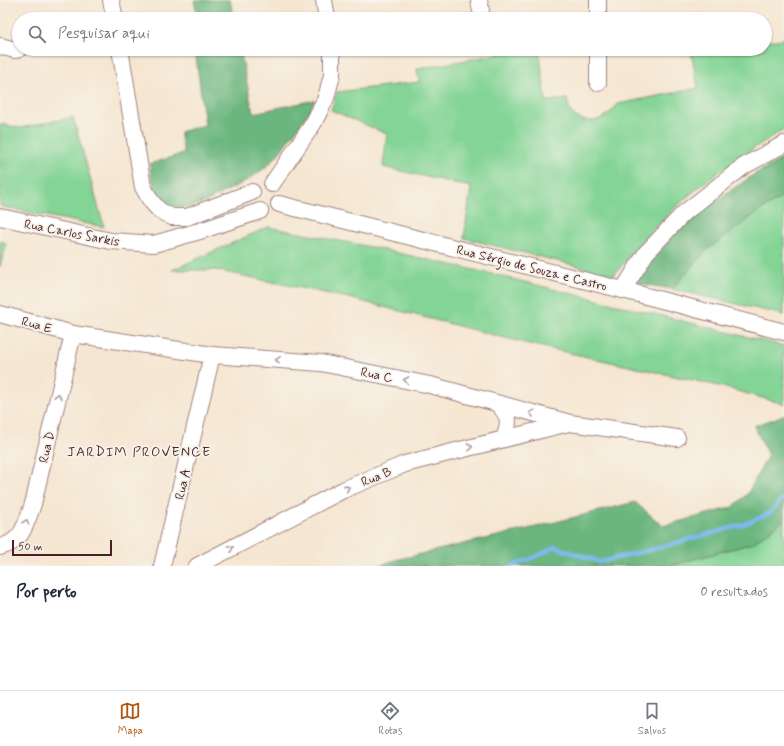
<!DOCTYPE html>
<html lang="pt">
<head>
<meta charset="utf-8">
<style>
	body { margin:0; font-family:Mynerve,sans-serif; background:#f6f6f7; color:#1f2937 }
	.scale { position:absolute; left:12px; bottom:10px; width:100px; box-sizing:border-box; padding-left:4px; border:2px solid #4a1f2b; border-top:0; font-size:11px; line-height:14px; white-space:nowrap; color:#4a1f2b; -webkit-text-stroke:3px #f7f3e8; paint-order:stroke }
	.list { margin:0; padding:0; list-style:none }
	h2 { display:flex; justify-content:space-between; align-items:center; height:52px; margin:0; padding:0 16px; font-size:17px }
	h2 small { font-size:13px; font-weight:400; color:#747a83 }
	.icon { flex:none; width:22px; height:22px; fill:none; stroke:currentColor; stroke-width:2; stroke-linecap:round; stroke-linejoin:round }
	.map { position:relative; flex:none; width:784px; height:566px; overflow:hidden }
	.search { position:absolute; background:#fff; box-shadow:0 1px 3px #0004; left:12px; right:12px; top:12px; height:44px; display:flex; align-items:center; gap:10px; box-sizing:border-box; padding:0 14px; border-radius:22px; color:#747a83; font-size:15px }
	.sheet { height:124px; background:#fff }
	nav { display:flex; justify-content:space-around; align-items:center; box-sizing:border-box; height:56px; border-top:1px solid #e0e1e3; background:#fff; font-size:11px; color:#747a83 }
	nav a { display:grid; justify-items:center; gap:2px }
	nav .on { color:#b45309 }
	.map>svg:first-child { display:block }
</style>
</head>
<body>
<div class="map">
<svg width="784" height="566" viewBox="0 0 784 566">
	<rect width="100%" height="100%" fill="#f7f3e8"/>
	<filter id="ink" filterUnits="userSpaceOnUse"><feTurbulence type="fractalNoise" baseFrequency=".025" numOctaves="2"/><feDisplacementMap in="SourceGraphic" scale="8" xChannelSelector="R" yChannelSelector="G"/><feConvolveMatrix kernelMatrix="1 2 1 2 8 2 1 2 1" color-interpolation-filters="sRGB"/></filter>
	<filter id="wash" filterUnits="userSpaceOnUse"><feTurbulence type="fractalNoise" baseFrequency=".012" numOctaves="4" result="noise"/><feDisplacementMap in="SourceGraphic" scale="16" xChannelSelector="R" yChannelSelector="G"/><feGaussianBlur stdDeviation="0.9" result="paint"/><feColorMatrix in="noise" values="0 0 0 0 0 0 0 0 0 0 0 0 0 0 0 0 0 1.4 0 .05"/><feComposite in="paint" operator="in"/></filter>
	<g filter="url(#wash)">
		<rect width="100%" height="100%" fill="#f5e6d1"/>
		<g fill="#83d495" stroke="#667a60">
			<path d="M784 39V129C751 150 717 171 687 197 660 221 637 247 614 275L464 238 471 187 383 167 387 134 331 110 337 92 419 82 417 69 526 49H539L546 101 567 99C568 103 569 110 572 114 574 116 580 119 583 120 598 124 609 115 618 104L698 88 691 52 713 49H765V41Z"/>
			<polygon points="73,117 104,227 36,214 0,206 0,124 20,128"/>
			<polygon points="784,196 784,315 672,289 704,252 759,211"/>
			<polygon points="268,227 371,247 488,273 784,346 784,404 719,386 529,344 349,298 215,270 172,270"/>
			<polygon points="0,241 6,243 0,267"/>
			<polygon points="784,520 784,566 669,566 753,543"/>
		</g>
		<g fill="#6ab67e" stroke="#5a6a54">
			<polygon points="194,0 230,0 234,19 198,19"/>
			<path d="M195 49H240L253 113 315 100C307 116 298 129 286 143 282 149 278 155 273 160 262 173 238 186 222 193 215 197 208 201 200 204 165 215 152 197 150 164L184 153 180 132 205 125Z"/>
			<polygon points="784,158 784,196 759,211 704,252 672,289 635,283 671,237 706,207 758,172"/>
			<polygon points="784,415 784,520 753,543 669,566 379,566 391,561 536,527 635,502 663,526 733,507 748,493 768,455 754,426"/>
		</g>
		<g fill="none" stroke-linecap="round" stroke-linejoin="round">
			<polyline stroke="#7ebaf0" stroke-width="4" points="512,566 535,557 555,547 600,562 654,549 742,525 770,513 784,497"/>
		</g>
	</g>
	<g filter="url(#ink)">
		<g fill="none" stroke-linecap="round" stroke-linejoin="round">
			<defs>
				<g id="minor">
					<polyline points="111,0 115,19"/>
					<polyline points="324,0 327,19"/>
					<polyline points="479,0 481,11"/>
					<polyline points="598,19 598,0"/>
					<polyline points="0,46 15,50 19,49"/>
					<polyline points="120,49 143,187 151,201 160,211 172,217 187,217 252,192"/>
					<polyline points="598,83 598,49"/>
					<polyline points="272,184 313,124 326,98 332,75 332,49"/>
					<polyline points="279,204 623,290 784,332"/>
					<polyline points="0,217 111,241 154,244 203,230 260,211"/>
					<polyline points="623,290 646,253 684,213 744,166 784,144"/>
					<polyline points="0,314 73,334 212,355 321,363 430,385 570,423 677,438"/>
					<path d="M498 404C510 417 510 422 504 439"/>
					<path d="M0 547C23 542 26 523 33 504L73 334"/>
					<polyline points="162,566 212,355"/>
					<polyline points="197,566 343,490 405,464 456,451 569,423"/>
				</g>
			</defs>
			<use href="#minor" stroke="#a0827e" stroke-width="18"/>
			<use href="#minor" stroke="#fff" stroke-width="16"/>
		</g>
		<defs><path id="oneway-chevron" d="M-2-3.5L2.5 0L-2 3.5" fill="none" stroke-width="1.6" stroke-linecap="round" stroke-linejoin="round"/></defs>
		<g stroke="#ae9aa0">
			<use href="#oneway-chevron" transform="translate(278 360) rotate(-176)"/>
			<use href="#oneway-chevron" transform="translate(406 380) rotate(-168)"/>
			<use href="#oneway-chevron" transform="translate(58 396) rotate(-77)"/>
			<use href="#oneway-chevron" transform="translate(532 413) rotate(-165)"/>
			<use href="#oneway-chevron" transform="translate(470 447) rotate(-14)"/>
			<use href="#oneway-chevron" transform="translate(347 488) rotate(-24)"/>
			<use href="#oneway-chevron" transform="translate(26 522) rotate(-71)"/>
			<use href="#oneway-chevron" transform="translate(231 548) rotate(-27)"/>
		</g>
	</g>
	<g text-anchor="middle" stroke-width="3.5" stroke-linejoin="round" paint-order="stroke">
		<g font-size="13" fill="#4a1f2b" stroke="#f7f3e8">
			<text transform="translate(72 232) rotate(11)" y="5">Rua Carlos Sarkis</text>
			<text transform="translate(532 267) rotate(14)" y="5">Rua Sérgio de Souza e Castro</text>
			<text transform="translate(37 324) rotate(15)" y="5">Rua E</text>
			<text transform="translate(377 374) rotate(12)" y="5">Rua C</text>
			<text transform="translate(46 447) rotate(-77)" y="5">Rua D</text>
			<text transform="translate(376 476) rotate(-22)" y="5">Rua B</text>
			<text transform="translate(182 484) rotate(-77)" y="5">Rua A</text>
		</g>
		<g font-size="14" letter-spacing="1" fill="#4a1f2b" stroke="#f7f3e8">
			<text x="139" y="456">JARDIM PROVENCE</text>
		</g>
	</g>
</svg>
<div class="scale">50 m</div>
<div class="search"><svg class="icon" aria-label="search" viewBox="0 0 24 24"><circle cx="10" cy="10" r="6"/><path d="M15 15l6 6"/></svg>Pesquisar aqui</div>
</div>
<section class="sheet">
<h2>Por perto<small>0 resultados</small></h2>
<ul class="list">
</ul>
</section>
<nav>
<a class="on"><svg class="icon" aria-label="map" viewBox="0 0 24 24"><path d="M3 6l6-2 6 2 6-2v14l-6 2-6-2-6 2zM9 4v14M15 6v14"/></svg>Mapa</a>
<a><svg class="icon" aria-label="directions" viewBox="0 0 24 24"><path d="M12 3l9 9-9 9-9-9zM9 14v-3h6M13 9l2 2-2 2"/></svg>Rotas</a>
<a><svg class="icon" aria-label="saved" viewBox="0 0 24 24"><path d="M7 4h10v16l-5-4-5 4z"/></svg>Salvos</a>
</nav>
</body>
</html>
